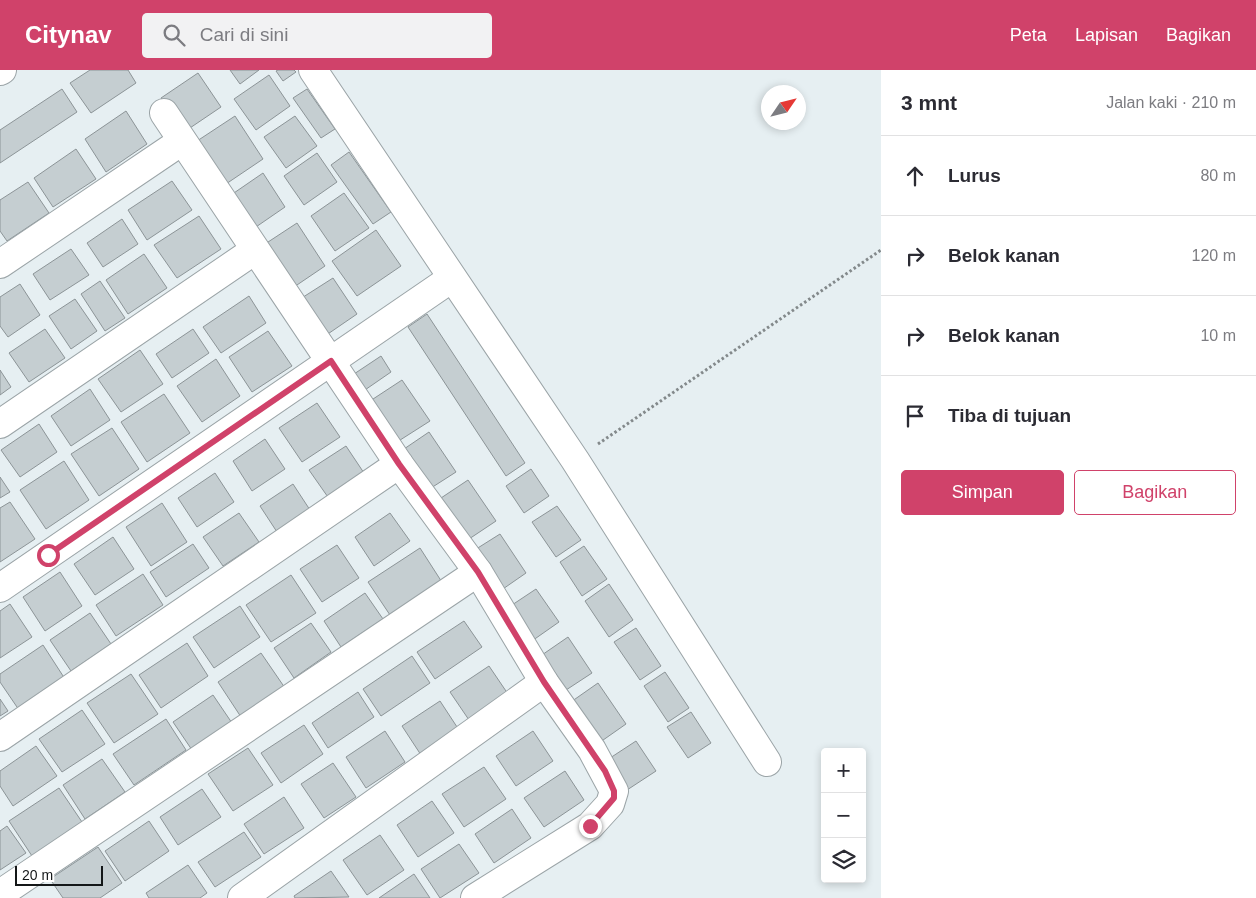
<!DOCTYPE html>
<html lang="id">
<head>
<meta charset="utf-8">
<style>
	body { margin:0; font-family:Arial,sans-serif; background:#f2f2f3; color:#2b2b33 }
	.controls { position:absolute; right:15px; bottom:15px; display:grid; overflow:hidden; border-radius:5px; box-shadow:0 2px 8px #0003 }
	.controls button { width:45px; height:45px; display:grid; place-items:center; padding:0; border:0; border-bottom:1px solid #e1e1e2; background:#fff; color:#2b2b33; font:25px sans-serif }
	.compass { position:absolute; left:761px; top:15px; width:45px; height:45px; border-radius:50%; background:#fff; box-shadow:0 2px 8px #0003; rotate:55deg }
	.scale { position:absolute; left:15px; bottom:12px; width:88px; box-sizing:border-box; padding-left:5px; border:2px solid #141718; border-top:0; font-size:14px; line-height:18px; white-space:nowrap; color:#141718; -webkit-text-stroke:4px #fff; paint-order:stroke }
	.stop { position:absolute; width:15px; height:15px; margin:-11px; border:4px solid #d0426a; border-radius:50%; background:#fff }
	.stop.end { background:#d0426a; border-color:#fff; box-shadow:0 1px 5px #0008 }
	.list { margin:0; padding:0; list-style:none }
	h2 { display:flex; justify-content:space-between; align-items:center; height:65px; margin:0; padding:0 20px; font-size:21px }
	h2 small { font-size:16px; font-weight:400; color:#7c7c81 }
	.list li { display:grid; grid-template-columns:32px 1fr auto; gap:15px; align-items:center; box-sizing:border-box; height:80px; padding:0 20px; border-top:1px solid #e1e1e2 }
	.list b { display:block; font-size:19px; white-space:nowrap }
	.list em { font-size:16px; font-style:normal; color:#7c7c81 }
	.actions { display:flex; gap:10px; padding:15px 20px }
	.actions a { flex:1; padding:11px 0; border:1px solid #d0426a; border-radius:5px; text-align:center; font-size:18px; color:#d0426a }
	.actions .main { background:#d0426a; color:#fff }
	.icon { flex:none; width:28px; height:28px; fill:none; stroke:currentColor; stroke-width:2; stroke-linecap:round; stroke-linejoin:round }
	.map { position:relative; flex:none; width:881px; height:828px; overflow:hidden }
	header { display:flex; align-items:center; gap:30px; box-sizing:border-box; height:70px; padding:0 25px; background:#d0426a; color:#fff }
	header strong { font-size:24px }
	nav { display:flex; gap:28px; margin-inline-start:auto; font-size:18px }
	.search { width:350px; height:45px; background:#f2f2f3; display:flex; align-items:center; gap:12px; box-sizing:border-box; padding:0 18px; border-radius:5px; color:#7c7c81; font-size:19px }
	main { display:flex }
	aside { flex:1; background:#fff }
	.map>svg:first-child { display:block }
</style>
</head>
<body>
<header>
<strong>Citynav</strong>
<div class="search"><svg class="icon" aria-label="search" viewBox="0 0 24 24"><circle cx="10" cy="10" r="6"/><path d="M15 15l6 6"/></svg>Cari di sini</div>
<nav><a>Peta</a><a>Lapisan</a><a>Bagikan</a></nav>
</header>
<main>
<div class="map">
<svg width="881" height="828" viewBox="0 0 881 828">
	<rect width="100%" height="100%" fill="#e6eff2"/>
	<g fill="#c5ced1" stroke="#8c9497">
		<polygon points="90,0 128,0 136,13 91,43 70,13"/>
		<polygon points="230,0 259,0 240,14"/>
		<polygon points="278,0 294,0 296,2 283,11 276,1"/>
		<polygon points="198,3 221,37 184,62 161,28"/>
		<polygon points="269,5 290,36 256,60 234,29"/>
		<polygon points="62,19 77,42 0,93 0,60"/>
		<polygon points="307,19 335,59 321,68 293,28"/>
		<polygon points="126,41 147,74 106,102 85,69"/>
		<polygon points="235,46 263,89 223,116 194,73"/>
		<polygon points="295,46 317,76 286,98 264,67"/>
		<polygon points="76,79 96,109 53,137 34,108"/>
		<polygon points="349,82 391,142 373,154 331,95"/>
		<polygon points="317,83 337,112 304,135 284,106"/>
		<polygon points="263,103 285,137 253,159 231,125"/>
		<polygon points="172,111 192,140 147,170 128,140"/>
		<polygon points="28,112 49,143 7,171 0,161 0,130"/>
		<polygon points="344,123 369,158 335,181 311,146"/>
		<polygon points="199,146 221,179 177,208 154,175"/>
		<polygon points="122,149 138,174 103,197 87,173"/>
		<polygon points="297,153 325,196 294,217 265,174"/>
		<polygon points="376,160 401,196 357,226 332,191"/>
		<polygon points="71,179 89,205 50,230 33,204"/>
		<polygon points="144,184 167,218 128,244 106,210"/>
		<polygon points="333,208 357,244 322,268 297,231"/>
		<polygon points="100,211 125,248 105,261 81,224"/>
		<polygon points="20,214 40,245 8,267 0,256 0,227"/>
		<polygon points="249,226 266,253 221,283 203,257"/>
		<polygon points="75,229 97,261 71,279 49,246"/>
		<polygon points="427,244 525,393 506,406 408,257"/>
		<polygon points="45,259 65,288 29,312 9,283"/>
		<polygon points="193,259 209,283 172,308 156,284"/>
		<polygon points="268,261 292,296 252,322 229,287"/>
		<polygon points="140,280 163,314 121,342 98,309"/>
		<polygon points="381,286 391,302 362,322 351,306"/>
		<polygon points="216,289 240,326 202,352 177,316"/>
		<polygon points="0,300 11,317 0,325"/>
		<polygon points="402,310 430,351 397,372 370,331"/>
		<polygon points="90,319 110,350 71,376 51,346"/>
		<polygon points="164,324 190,363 147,392 121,352"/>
		<polygon points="317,333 340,367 302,392 279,358"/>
		<polygon points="39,354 57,382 20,407 1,380"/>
		<polygon points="112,358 139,399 99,426 71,384"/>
		<polygon points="429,362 456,402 431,418 404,379"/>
		<polygon points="265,369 285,399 252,421 233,391"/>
		<polygon points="346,376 366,406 330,430 309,400"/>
		<polygon points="64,391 89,430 46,459 20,420"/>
		<polygon points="531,399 549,426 524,443 506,416"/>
		<polygon points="215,403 234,432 197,457 178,428"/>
		<polygon points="0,407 10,422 0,428"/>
		<polygon points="468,410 496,451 463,473 435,432"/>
		<polygon points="293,414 310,440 277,462 260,436"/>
		<polygon points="10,432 35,469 0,492 0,438"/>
		<polygon points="162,433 187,472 151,496 126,457"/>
		<polygon points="557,436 581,470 556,487 532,452"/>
		<polygon points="239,443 259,472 223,496 203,467"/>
		<polygon points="390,443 410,471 374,496 355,467"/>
		<polygon points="500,464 526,503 500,521 473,481"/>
		<polygon points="113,467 134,499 95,525 74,494"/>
		<polygon points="193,474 209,498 166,527 150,502"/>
		<polygon points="337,475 359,508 322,532 300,499"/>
		<polygon points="584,476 607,509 582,526 560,492"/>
		<polygon points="420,478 447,520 396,554 368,512"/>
		<polygon points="60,502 82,536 45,561 23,527"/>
		<polygon points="143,504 163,535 116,566 96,535"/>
		<polygon points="291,505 316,543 271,572 246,535"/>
		<polygon points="609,514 633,550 609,567 585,531"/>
		<polygon points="536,519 559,552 529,573 506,539"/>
		<polygon points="365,523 383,549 341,577 324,551"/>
		<polygon points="10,534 32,567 0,588 0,541"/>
		<polygon points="240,536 260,567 214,598 193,567"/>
		<polygon points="90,543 111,574 71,601 50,570"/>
		<polygon points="464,551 482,577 435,609 417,582"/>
		<polygon points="311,553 331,582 294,608 274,578"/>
		<polygon points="636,558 661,596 640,610 614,572"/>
		<polygon points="568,567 592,603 563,622 539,587"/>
		<polygon points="187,573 208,606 161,638 139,605"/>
		<polygon points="43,575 65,609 19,640 0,612 0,604"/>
		<polygon points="261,583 285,618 241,647 218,612"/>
		<polygon points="412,586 430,613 381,646 363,619"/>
		<polygon points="489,596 508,624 469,650 450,622"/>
		<polygon points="665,602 689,638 668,652 644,616"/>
		<polygon points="131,604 158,644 114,673 87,633"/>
		<polygon points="598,613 626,654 596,675 568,634"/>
		<polygon points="358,622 374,647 328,678 312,653"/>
		<polygon points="213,625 232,653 192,680 173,652"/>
		<polygon points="0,629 8,641 0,646"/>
		<polygon points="440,631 459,660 421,685 402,656"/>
		<polygon points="82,640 105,674 62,702 39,669"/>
		<polygon points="691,642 711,673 688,688 667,657"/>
		<polygon points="166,649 186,680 134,715 113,684"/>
		<polygon points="304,655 323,684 281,713 261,683"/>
		<polygon points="385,661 405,692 366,718 346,687"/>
		<polygon points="533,661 553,691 516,716 496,686"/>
		<polygon points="636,671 656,701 627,720 607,690"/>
		<polygon points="36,676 57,706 13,736 0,716 0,701"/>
		<polygon points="248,678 273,715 233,741 208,704"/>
		<polygon points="102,689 125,722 85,749 63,715"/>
		<polygon points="333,693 356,727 324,748 301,714"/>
		<polygon points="484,697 506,729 464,757 442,724"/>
		<polygon points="565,701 584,730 544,757 524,728"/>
		<polygon points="59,718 82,752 32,786 9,751"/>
		<polygon points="202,719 221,747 178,775 160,747"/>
		<polygon points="284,727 304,758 264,784 244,754"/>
		<polygon points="432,731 454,763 418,787 397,755"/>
		<polygon points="512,739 531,768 494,793 475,764"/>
		<polygon points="149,751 169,781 125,811 105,781"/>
		<polygon points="7,756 26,783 0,800 0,761"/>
		<polygon points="244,762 261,787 215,817 198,792"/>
		<polygon points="380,765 404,800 367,825 343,790"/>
		<polygon points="459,774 479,803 440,828 421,799"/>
		<polygon points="98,777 122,813 100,828 63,828 50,809"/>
		<polygon points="188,795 207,823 200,828 149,828 146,823"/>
		<polygon points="331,801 349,827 295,828 294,826"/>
		<polygon points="414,804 430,828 379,828"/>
	</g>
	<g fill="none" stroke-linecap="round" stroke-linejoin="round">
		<defs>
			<g id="minor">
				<polyline points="313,0 575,390 767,692"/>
				<polyline points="0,1 2,0"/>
				<polyline points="164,43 399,394 478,502 544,612 592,680 614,721 610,734 590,756 475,828"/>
				<polyline points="0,194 182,71"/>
				<polyline points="0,354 255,180"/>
				<polyline points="0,518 452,208"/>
				<polyline points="0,667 399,394"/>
				<polyline points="0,824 478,502"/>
				<polyline points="242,828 544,612"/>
			</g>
		</defs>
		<use href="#minor" stroke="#9ba4a7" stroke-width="30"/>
		<polyline stroke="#83898b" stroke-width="3" stroke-dasharray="2.5 2.5" stroke-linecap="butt" points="598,374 881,180"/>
		<use href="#minor" stroke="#fff" stroke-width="28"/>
	</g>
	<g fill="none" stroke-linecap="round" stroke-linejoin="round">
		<polyline stroke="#d0426a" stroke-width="6" points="48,485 331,291 399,394 478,502 544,612 605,701 614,721 614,728 590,756"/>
	</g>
</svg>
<div class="controls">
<button>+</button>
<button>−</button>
<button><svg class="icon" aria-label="layers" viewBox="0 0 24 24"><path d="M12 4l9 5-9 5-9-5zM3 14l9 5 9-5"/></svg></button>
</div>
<svg class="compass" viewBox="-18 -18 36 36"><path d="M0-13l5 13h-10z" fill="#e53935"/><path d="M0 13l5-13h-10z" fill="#7c7c81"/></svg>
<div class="scale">20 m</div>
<div class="stop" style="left:48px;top:485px"></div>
<div class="stop end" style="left:590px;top:756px"></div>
</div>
<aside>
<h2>3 mnt<small>Jalan kaki · 210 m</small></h2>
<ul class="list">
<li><svg class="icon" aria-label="ahead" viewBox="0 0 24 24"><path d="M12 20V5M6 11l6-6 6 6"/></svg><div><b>Lurus</b></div><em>80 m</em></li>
<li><svg class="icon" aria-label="right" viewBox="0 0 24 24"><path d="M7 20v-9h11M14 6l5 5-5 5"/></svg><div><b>Belok kanan</b></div><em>120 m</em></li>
<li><svg class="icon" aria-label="right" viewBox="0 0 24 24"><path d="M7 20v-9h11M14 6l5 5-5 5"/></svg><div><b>Belok kanan</b></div><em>10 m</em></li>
<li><svg class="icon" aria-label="arrive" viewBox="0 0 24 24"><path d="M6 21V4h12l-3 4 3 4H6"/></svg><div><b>Tiba di tujuan</b></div></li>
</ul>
<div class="actions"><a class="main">Simpan</a><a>Bagikan</a></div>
</aside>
</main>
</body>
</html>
